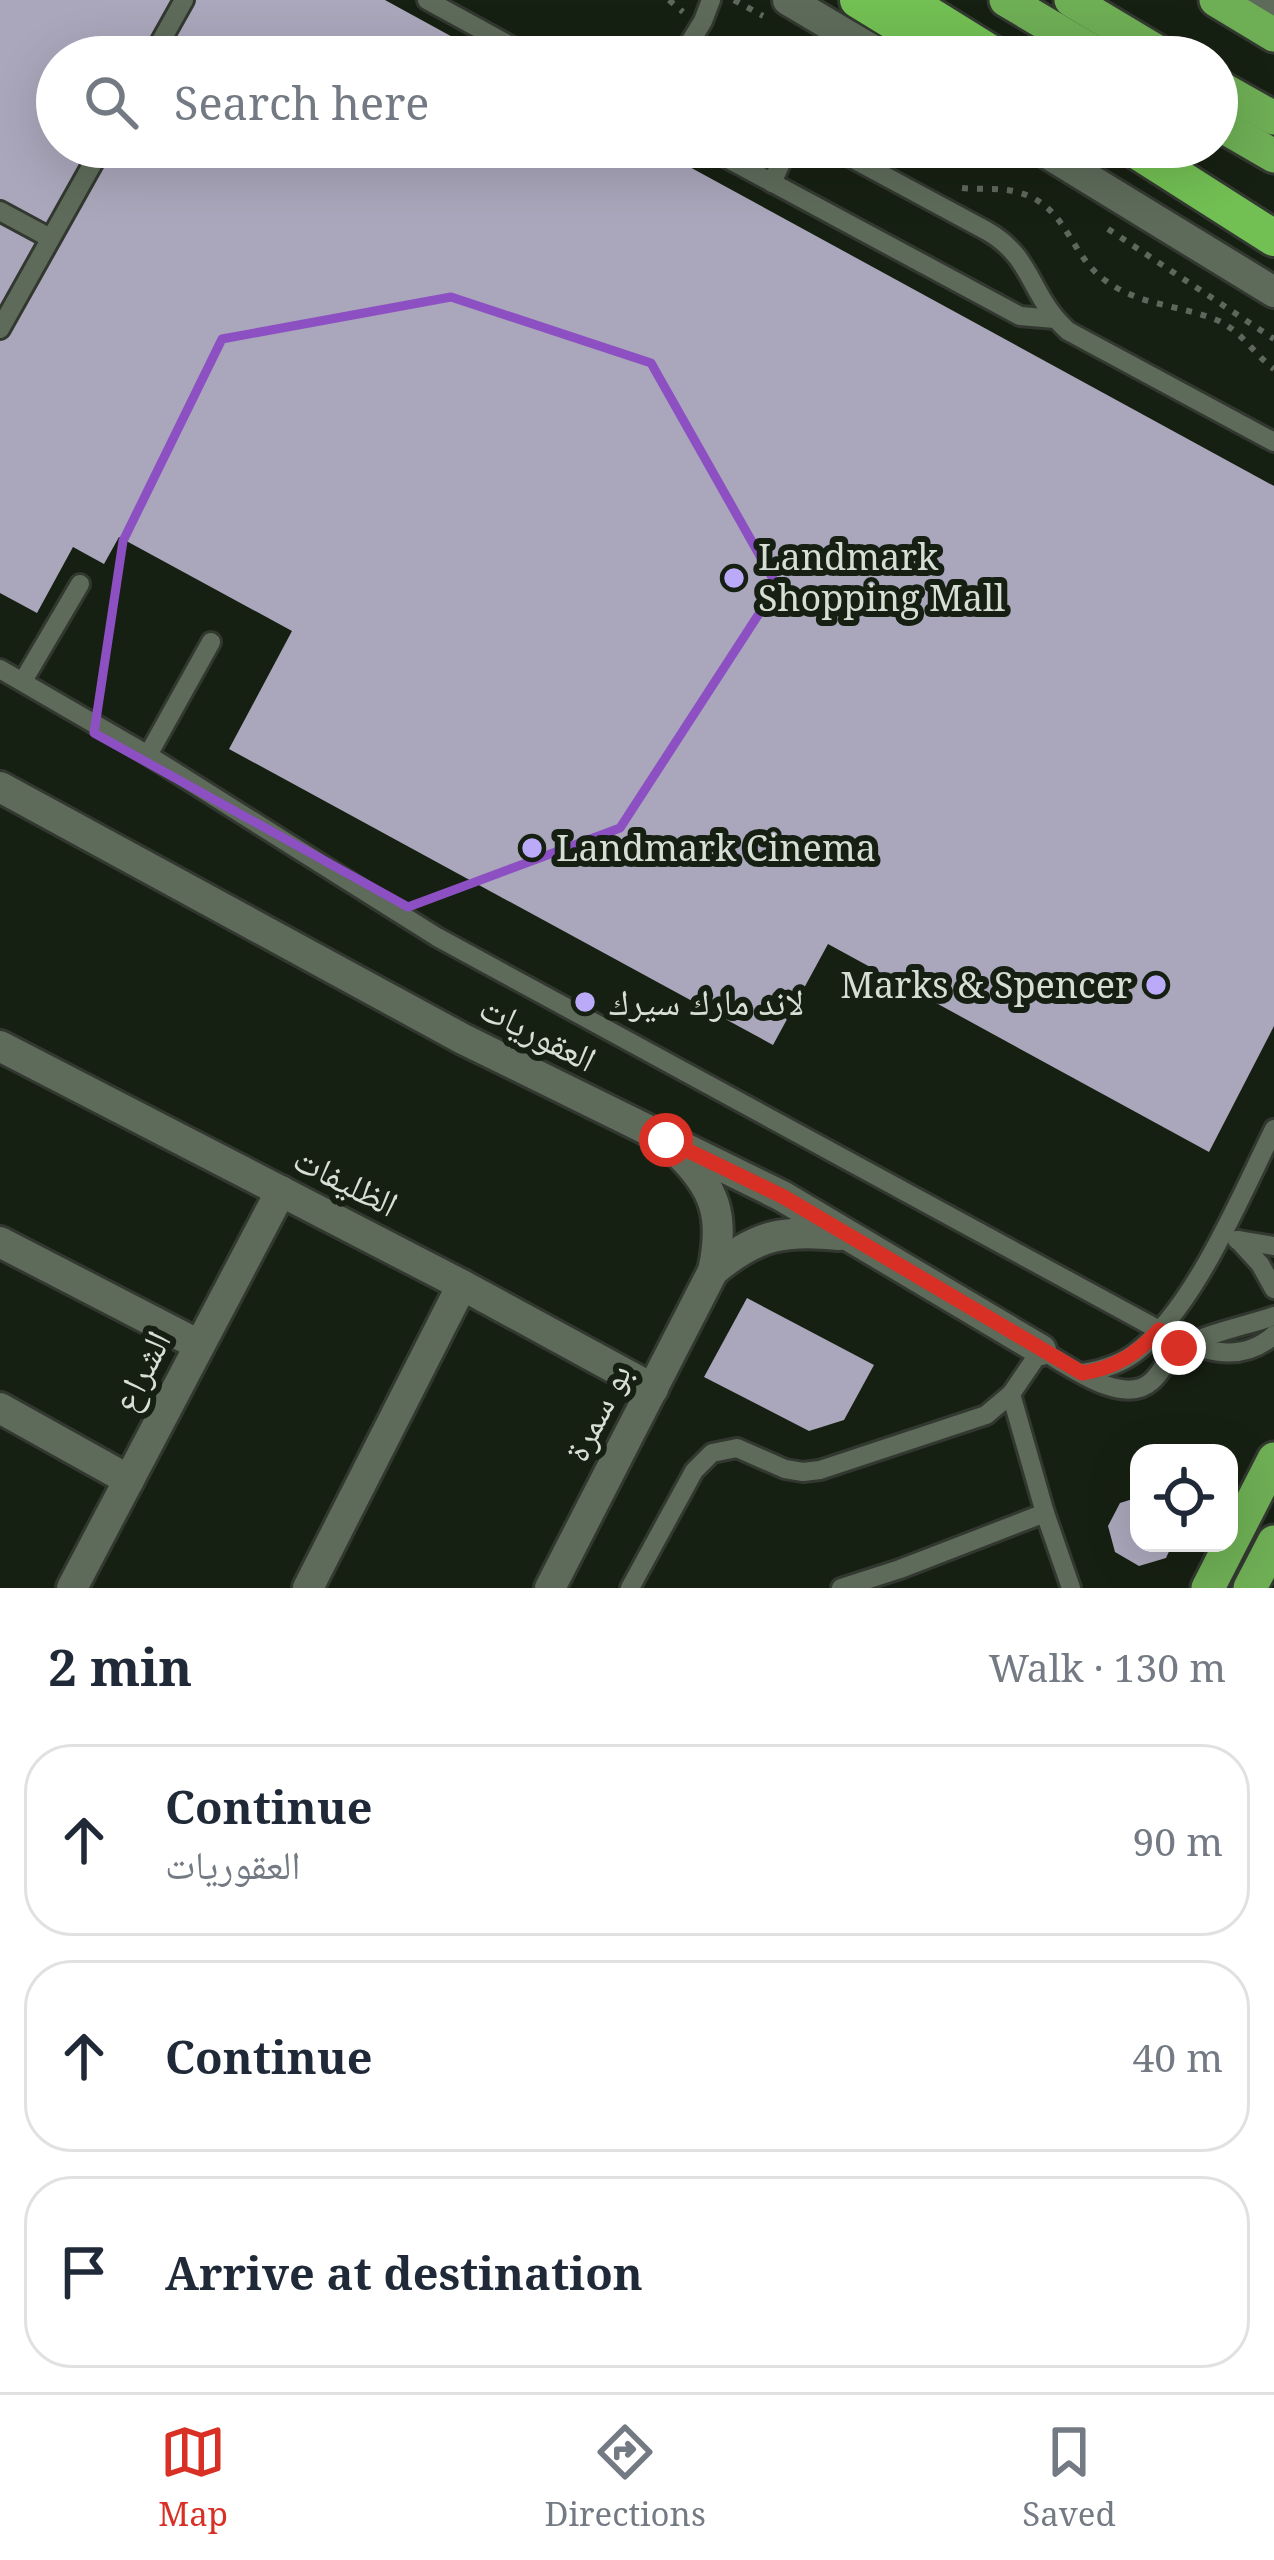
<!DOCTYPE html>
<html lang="en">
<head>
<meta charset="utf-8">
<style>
	body { margin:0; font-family:"Noto Serif","Noto Naskh Arabic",serif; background:#f2f2f3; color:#1f2937 }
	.controls { position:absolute; right:36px; bottom:36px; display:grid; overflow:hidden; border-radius:24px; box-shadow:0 12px 48px #0002 }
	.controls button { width:108px; height:108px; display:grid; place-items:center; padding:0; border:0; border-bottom:3px solid #e0e1e3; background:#fff; color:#1f2937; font:60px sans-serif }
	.stop { position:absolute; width:36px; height:36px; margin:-27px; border:9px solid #d93025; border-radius:50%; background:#fff }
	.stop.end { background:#d93025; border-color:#fff; box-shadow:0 3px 12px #0008 }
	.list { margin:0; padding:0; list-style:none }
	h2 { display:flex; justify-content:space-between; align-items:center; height:156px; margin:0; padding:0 48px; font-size:51px }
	h2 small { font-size:39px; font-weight:400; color:#747a83 }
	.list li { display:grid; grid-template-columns:78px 1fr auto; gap:36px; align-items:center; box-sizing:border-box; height:192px; margin:0 24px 24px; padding:0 24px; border:3px solid #e0e1e3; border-radius:48px }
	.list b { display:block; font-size:45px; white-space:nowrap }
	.list p { margin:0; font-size:39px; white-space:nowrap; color:#747a83 }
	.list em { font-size:39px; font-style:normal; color:#747a83 }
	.icon { flex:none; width:66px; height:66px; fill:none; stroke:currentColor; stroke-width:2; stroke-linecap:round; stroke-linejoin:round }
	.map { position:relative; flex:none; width:1274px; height:1588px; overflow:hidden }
	.search { position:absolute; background:#fff; box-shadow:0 12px 48px #0002; left:36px; right:36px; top:36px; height:132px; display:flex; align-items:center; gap:30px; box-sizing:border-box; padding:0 42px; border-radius:66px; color:#747a83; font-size:45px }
	.sheet { height:804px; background:#fff }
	nav { display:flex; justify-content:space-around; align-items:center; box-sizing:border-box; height:168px; border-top:3px solid #e0e1e3; background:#fff; font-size:33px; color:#747a83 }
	nav a { display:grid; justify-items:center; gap:6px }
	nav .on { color:#d93025 }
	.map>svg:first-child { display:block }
</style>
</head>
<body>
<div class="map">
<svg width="1274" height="1588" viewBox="0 0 1274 1588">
	<rect width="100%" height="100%" fill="#162012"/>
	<g fill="#aaa6bb">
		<polygon points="0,0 385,0 489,57 57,57 57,147 653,147 1274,486 1274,1026 1209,1152 828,944 773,1045 229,749 292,631 119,537 104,564 73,547 37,613 0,593"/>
		<polygon points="747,1298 874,1365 844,1420 809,1431 704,1377"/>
		<polygon points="1139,1497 1139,1543 1173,1543 1166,1558 1139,1566 1115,1552 1108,1526 1120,1503"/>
	</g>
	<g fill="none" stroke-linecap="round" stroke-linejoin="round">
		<defs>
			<g id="service">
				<polyline points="427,0 531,57"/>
				<polyline points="152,57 184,0"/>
				<polyline points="681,57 703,21 711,0"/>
				<polyline points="706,147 1020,316 1055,319"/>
				<path d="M831 147 987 231C1034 258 1029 296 1068 331L1274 442"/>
				<polyline points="772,183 788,147"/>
				<polyline points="0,211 50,238"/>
				<polyline points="0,329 102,147"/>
				<path d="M0 669 148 755 437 937 1159 1330C1198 1349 1237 1367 1274 1335"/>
				<polyline points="23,681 80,584"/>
				<polyline points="148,755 211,642"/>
				<polyline points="1237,1240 1274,1246"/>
				<polyline points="1238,1240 1260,1264 1274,1289"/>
				<path d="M1082 1373C1102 1370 1119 1365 1135 1353 1194 1310 1241 1195 1274 1129"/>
				<polyline points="1011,1394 1045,1513 1071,1588"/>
				<path d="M630 1588 694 1471 712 1453 737 1448 785 1469 803 1472 820 1470 986 1415 1011 1394 1041 1350C1068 1365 1123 1408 1152 1381 1164 1370 1168 1354 1184 1346 1211 1332 1245 1326 1274 1316"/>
				<polyline points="841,1588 900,1569 1045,1513"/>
			</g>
			<g id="minor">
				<polyline points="0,787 463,1039 782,1196 1041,1350"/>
				<polyline points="0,1046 462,1285 653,1389"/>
				<polyline points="0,1242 199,1345"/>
				<path d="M713 1271C756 1235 784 1229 839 1235"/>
				<polyline points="0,1408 129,1480"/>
				<polyline points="72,1588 281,1191"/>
				<polyline points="308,1588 462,1285"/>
				<path d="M550 1588 713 1271C725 1217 716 1188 676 1150"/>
			</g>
			<g id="secondary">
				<polyline points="788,0 884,57"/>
				<polyline points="1248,0 1274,15"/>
				<polyline points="1037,147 1274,292"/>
			</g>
			<g id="trunk">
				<polyline points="1006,0 1102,57"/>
				<polyline points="1071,0 1166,57"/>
				<polyline points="1216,0 1274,35"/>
				<polyline points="1217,86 1274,118"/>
				<polyline points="1217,123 1274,156"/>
				<polyline points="1208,1588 1274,1459"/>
				<polyline points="1250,1588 1274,1542"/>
			</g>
			<g id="motorway">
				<polyline points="858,0 951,57"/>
				<polyline points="905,0 997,57"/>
				<polyline points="1131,147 1274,238"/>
			</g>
		</defs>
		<use href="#service" stroke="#323830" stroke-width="24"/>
		<use href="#minor" stroke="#323830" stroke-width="36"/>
		<use href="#secondary" stroke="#323830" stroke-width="36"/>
		<use href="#trunk" stroke="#323830" stroke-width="39"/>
		<use href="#motorway" stroke="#323830" stroke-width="42"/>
		<g stroke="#5e675b" stroke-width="6" stroke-dasharray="6 9" stroke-linecap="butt">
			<polyline points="669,0 683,12"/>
			<polyline points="734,0 763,16"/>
			<polyline points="713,42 735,57"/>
			<polyline points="901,147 908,159"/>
			<polyline points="986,147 1013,164"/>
			<path d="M962 188C980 190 999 187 1017 192 1068 205 1068 254 1106 281 1140 306 1182 305 1219 321 1242 332 1254 354 1274 369"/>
			<polyline points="1108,229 1274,339"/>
		</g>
		<use href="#service" stroke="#5e6b5a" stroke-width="18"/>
		<use href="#minor" stroke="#5e6b5a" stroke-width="30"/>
		<use href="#secondary" stroke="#5e6b5a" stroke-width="30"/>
		<use href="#trunk" stroke="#6eae54" stroke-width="33"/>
		<use href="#motorway" stroke="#72bf53" stroke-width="36"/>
	</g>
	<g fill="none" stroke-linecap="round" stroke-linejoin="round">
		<path stroke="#d93025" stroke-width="15" d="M666 1140 782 1196 1082 1373C1115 1368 1137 1354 1159 1330L1188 1344 1179 1348"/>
	</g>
	<path fill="none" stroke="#8d50c3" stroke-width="9" stroke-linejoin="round" d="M451 297 651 363 777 586 620 828 408 907 94 733 123 541 222 339Z"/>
	<g fill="#baaaf7" stroke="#162012" stroke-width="4.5">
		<circle cx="734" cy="578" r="12"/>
		<circle cx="532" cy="848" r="12"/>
		<circle cx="1156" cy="985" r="12"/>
		<circle cx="585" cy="1002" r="12"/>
	</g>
	<g text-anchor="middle" stroke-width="12" stroke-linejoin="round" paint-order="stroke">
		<g font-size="36" fill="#d7ded5" stroke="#162012" text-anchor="start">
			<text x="758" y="570">Landmark<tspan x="758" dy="41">Shopping Mall</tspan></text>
			<text x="556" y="861">Landmark Cinema</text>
			<text x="1132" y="998" text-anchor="end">Marks &amp; Spencer</text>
			<text x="609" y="1015">لاند مارك سيرك</text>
		</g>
		<g font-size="36" fill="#d7ded5" stroke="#162012">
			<text transform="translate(538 1033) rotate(27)" y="13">العقوريات</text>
			<text transform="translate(346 1181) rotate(27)" y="13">الظليفات</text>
			<text transform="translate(141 1371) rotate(-63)" y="13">الشراع</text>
			<text transform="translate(597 1412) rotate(-63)" y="13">بو سمرة</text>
		</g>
	</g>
</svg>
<div class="controls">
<button><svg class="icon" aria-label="locate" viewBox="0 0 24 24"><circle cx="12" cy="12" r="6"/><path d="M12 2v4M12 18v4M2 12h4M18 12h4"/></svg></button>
</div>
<div class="stop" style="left:666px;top:1140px"></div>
<div class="stop end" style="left:1179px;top:1348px"></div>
<div class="search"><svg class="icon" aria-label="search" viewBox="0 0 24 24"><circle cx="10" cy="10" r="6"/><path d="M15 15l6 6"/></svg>Search here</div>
</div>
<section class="sheet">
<h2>2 min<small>Walk · 130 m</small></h2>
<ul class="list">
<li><svg class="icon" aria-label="ahead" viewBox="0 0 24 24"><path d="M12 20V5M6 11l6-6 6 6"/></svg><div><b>Continue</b><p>العقوريات</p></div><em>90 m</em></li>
<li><svg class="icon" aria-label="ahead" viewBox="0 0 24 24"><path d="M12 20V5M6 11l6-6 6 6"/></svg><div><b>Continue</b></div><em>40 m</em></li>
<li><svg class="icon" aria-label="arrive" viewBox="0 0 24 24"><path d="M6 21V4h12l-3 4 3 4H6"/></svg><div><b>Arrive at destination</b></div></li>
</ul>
</section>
<nav>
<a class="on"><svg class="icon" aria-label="map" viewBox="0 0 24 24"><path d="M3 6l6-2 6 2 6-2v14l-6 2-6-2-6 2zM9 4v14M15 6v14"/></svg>Map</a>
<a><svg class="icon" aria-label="directions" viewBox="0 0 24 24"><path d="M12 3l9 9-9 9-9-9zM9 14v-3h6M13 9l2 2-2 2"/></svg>Directions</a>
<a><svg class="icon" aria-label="saved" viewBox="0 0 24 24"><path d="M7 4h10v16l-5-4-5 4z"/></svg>Saved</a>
</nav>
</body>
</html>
